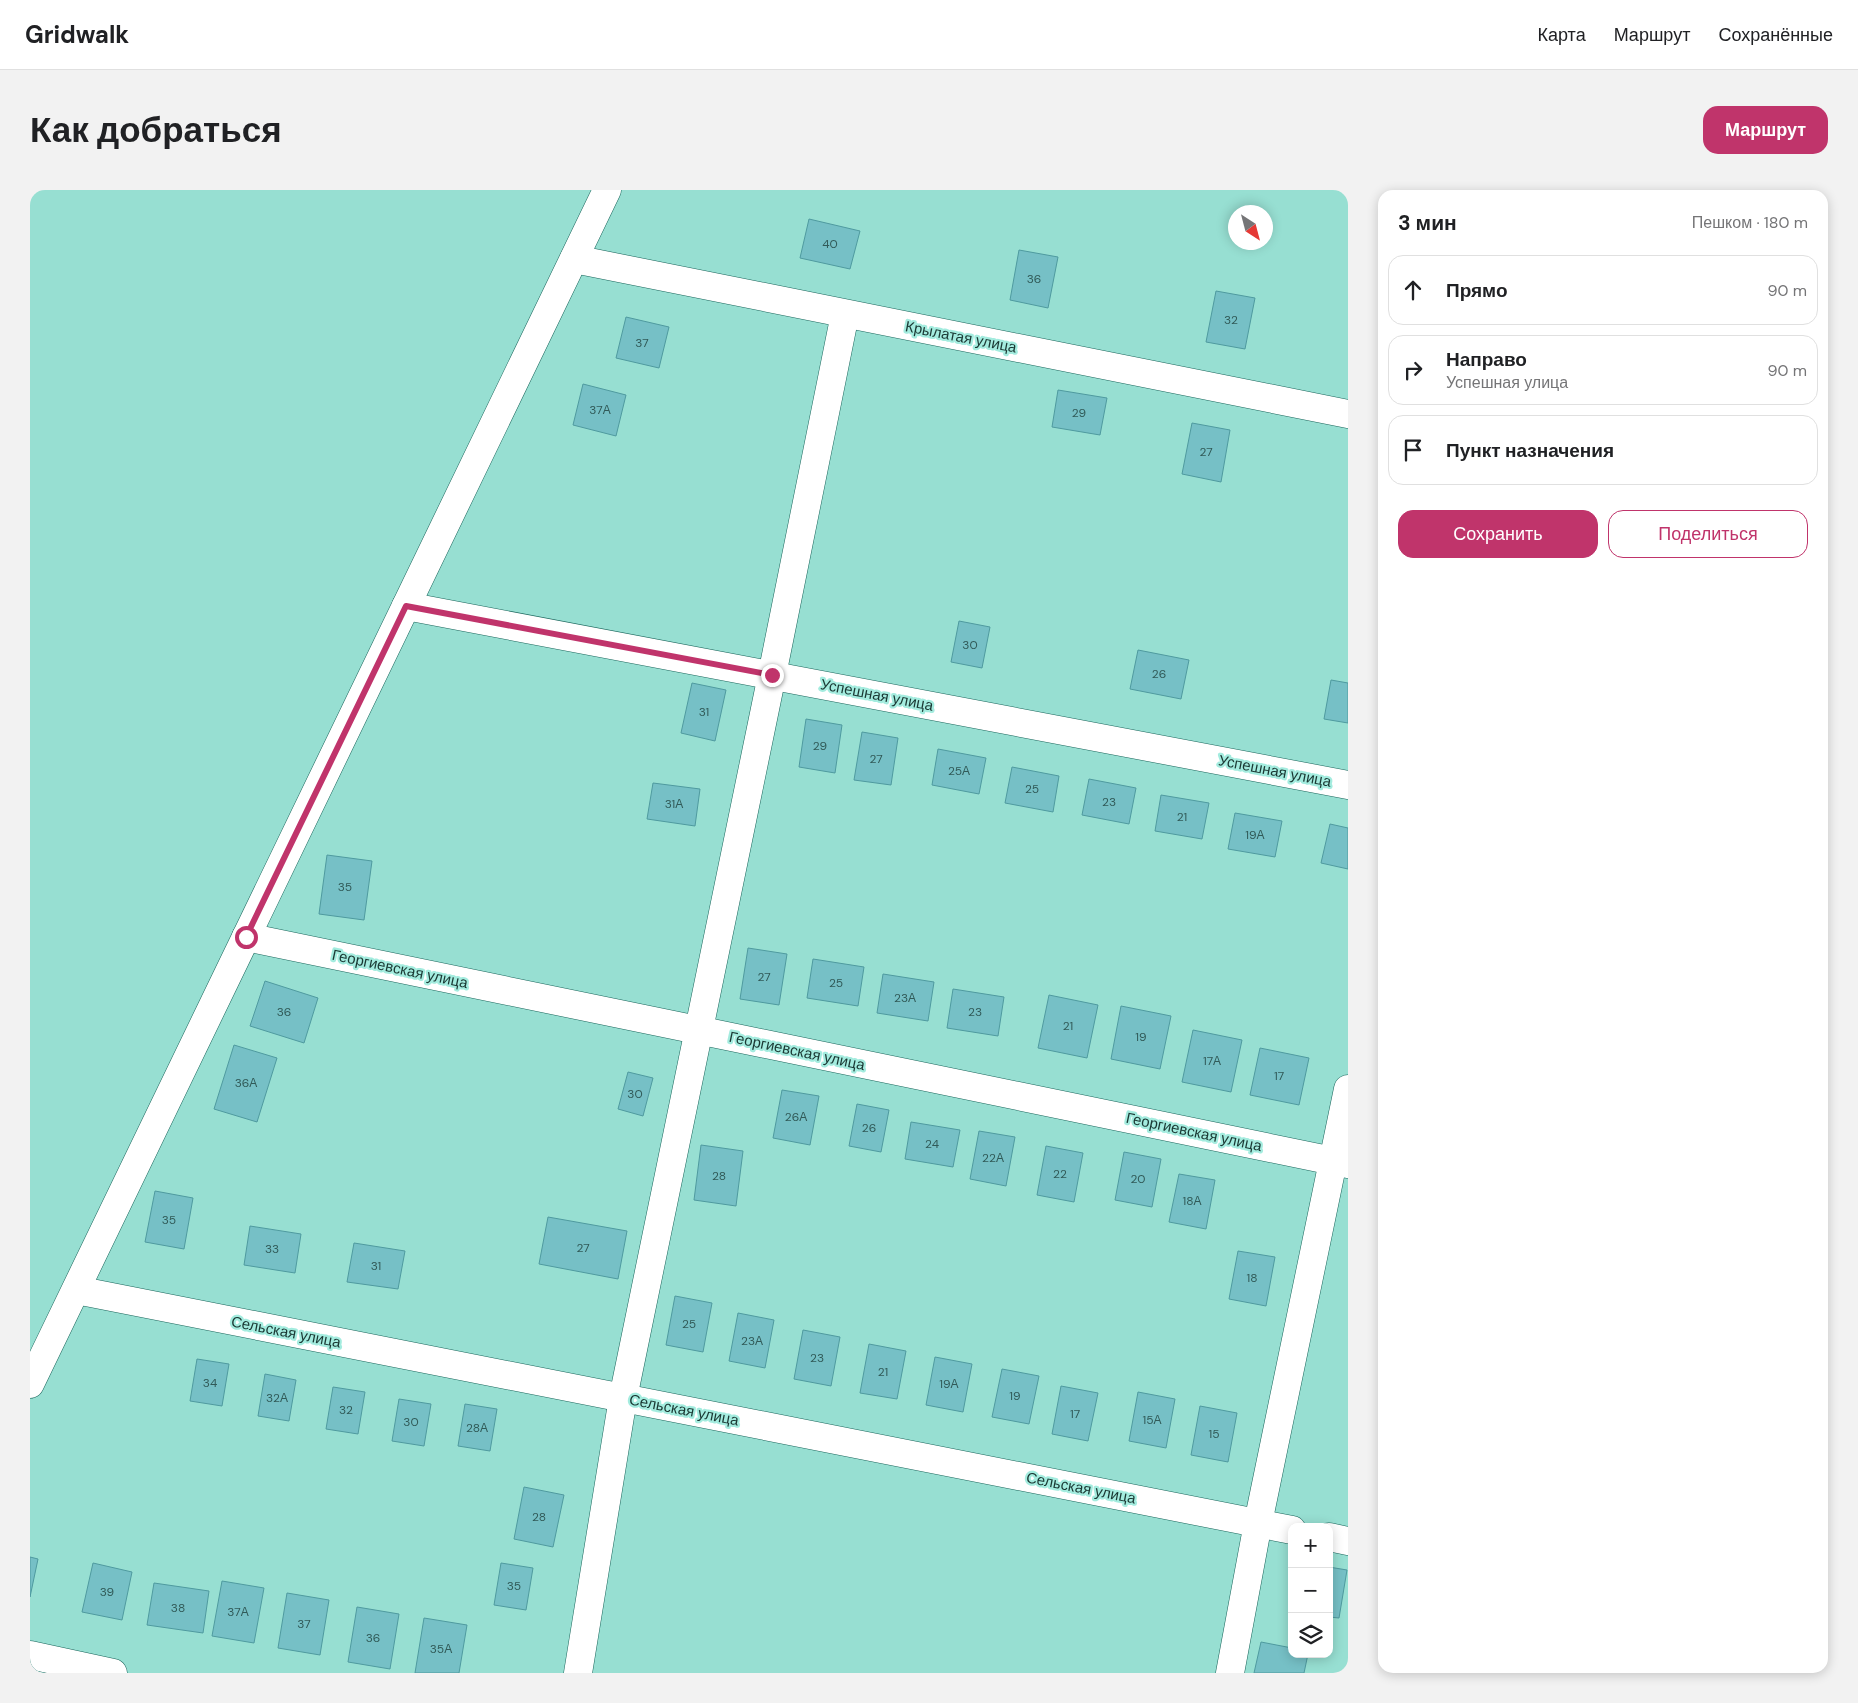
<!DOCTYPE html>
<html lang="ru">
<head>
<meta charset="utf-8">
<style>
	body { margin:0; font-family:"DM Sans",sans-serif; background:#f2f2f2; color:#202124 }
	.controls { position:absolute; right:15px; bottom:15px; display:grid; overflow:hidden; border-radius:10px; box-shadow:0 2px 12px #0003 }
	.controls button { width:45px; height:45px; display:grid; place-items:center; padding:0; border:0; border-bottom:1px solid #e0e0e0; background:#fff; color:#202124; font:25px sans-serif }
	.compass { position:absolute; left:1198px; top:15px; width:45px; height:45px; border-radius:50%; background:#fff; box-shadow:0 2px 12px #0003; rotate:144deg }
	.stop { position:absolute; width:15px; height:15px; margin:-11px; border:4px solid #c0346b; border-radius:50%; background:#fff }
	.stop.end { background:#c0346b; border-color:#fff; box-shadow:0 1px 5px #0008 }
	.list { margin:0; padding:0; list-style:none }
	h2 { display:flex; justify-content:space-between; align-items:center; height:65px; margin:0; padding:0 20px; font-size:21px }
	h2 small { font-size:16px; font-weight:400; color:#757577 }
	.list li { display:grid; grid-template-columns:32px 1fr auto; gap:15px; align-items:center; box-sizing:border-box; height:70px; margin:0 10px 10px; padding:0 10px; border:1px solid #e0e0e0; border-radius:15px }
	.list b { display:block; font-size:19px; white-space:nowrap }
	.list p { margin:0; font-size:16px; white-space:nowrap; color:#757577 }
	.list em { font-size:16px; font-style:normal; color:#757577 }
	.actions { display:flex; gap:10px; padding:15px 20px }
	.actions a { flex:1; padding:11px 0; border:1px solid #c0346b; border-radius:15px; text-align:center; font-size:18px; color:#c0346b }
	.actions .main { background:#c0346b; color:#fff }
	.icon { flex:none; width:28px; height:28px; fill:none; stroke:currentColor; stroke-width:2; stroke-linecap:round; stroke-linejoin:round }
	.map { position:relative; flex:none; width:1318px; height:1483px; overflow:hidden; border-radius:15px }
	header { display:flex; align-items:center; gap:30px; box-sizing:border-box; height:70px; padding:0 25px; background:#fff; border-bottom:1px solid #e0e0e0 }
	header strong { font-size:24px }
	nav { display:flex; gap:28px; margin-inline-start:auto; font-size:18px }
	.intro { display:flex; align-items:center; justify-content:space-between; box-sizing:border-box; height:120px; padding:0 30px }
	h1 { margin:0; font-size:35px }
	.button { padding:12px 22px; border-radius:15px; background:#c0346b; color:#fff; font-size:18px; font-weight:700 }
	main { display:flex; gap:30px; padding:0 30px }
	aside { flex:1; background:#fff; border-radius:15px; box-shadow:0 2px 12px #0003 }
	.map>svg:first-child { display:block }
</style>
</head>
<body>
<header>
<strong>Gridwalk</strong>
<nav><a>Карта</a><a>Маршрут</a><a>Сохранённые</a></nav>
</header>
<div class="intro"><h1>Как добраться</h1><a class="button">Маршрут</a></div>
<main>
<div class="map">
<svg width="1318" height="1483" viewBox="0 0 1318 1483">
	<rect width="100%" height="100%" fill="#97dfd2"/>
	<g fill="#76c0c6" stroke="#4f9a9f">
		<polygon points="779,29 830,41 820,79 770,68"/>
		<polygon points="989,60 1028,67 1018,118 980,110"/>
		<polygon points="1186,101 1225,108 1215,159 1176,152"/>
		<polygon points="596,127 639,137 629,178 586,168"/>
		<polygon points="553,194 596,205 586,246 543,235"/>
		<polygon points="1028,200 1077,208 1070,245 1022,237"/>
		<polygon points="1162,233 1200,240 1191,292 1152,284"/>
		<polygon points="929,431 960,437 952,478 921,472"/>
		<polygon points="1108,460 1159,470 1151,509 1100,499"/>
		<polygon points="1301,490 1318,493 1318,533 1294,529"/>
		<polygon points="662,493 696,500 685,551 651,543"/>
		<polygon points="776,529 812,535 805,583 769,577"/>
		<polygon points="832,542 868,548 861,595 824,590"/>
		<polygon points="908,559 956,568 949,604 902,595"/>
		<polygon points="982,577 1029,586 1023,622 975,613"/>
		<polygon points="1059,589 1106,598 1099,634 1052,625"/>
		<polygon points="623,593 670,599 665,636 617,629"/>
		<polygon points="1131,605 1179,613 1172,649 1125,641"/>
		<polygon points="1205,623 1252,631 1245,667 1198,659"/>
		<polygon points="1300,634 1318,638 1318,679 1291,673"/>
		<polygon points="297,665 342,671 334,730 289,724"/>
		<polygon points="718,758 757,764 749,815 710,809"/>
		<polygon points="783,769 834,777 828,816 777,808"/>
		<polygon points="853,784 904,792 898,831 847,823"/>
		<polygon points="235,791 288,808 274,853 220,836"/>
		<polygon points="923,799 974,807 968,846 917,838"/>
		<polygon points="1019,805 1068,815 1057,868 1008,858"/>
		<polygon points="1091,816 1141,826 1130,879 1081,869"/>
		<polygon points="1163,840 1212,850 1201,902 1152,892"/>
		<polygon points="204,855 247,868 227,932 184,919"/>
		<polygon points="1230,858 1279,868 1269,915 1220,905"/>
		<polygon points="598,882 623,888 613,926 588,919"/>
		<polygon points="752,900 789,906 780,955 743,948"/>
		<polygon points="827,914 859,920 851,962 819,956"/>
		<polygon points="881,932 930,940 923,977 875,969"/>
		<polygon points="949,941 985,947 976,996 940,989"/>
		<polygon points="671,955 713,961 706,1016 664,1010"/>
		<polygon points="1016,956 1053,963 1044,1012 1007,1005"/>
		<polygon points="1094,962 1131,969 1122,1017 1085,1010"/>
		<polygon points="1149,984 1185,990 1176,1039 1139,1032"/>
		<polygon points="125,1001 163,1008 154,1059 115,1052"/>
		<polygon points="518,1027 597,1041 588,1089 509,1074"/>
		<polygon points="220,1036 271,1044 265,1083 214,1075"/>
		<polygon points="324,1053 375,1061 368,1099 317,1092"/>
		<polygon points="1208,1061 1245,1067 1236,1116 1199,1109"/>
		<polygon points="645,1106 682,1113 673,1162 636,1155"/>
		<polygon points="708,1123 744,1130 735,1178 699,1171"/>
		<polygon points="773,1140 810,1147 801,1196 764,1189"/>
		<polygon points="839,1154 876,1161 867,1209 830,1203"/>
		<polygon points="905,1167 942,1174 933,1222 896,1215"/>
		<polygon points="167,1169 199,1174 192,1216 160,1211"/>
		<polygon points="972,1179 1009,1186 999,1234 962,1227"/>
		<polygon points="235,1184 266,1190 259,1231 228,1226"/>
		<polygon points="1031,1196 1068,1203 1058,1251 1022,1244"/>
		<polygon points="303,1197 335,1202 328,1244 296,1239"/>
		<polygon points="1108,1202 1145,1209 1136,1258 1099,1251"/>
		<polygon points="369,1209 401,1214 394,1256 362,1251"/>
		<polygon points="435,1214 467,1219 460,1261 428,1256"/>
		<polygon points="1170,1216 1207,1223 1198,1272 1161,1265"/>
		<polygon points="494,1297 534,1305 523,1357 484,1349"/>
		<polygon points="0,1367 8,1369 0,1407"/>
		<polygon points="63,1373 102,1382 92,1430 52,1422"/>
		<polygon points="471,1373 503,1378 496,1420 464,1415"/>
		<polygon points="1299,1377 1317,1380 1309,1428 1299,1427"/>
		<polygon points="192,1391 234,1398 224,1453 182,1446"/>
		<polygon points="124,1393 179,1401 173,1443 117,1435"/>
		<polygon points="257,1403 299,1410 290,1465 248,1458"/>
		<polygon points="327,1417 369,1424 360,1479 318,1472"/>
		<polygon points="394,1428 437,1435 429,1483 385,1483"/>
		<polygon points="1231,1452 1262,1458 1262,1464 1278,1464 1274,1483 1224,1483"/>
	</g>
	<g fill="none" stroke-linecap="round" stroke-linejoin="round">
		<defs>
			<g id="minor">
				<polyline points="544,69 1318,224"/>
				<polyline points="376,416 1318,595"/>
				<polyline points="216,747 1318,974"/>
				<polyline points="46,1100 1262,1340"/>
				<polyline points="0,1194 577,0"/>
				<polyline points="1299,1347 1318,1351"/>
				<polyline points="0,1465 83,1483"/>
				<polyline points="548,1483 593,1208 742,485 815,124"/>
				<polyline points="1200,1483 1228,1333 1318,899"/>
			</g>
		</defs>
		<use href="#minor" stroke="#19655b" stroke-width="29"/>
		<use href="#minor" stroke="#fff" stroke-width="28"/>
	</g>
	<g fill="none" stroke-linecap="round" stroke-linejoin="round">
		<polyline stroke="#c0346b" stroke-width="6" points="216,747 376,416 742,485"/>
	</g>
	<g text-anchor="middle" stroke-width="4.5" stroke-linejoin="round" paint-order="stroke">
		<g font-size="12" fill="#315a58">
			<text x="800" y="58">40</text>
			<text x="1004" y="93">36</text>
			<text x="1201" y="134">32</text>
			<text x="612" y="157">37</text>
			<text x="570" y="224">37А</text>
			<text x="1049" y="227">29</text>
			<text x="1176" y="266">27</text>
			<text x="940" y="459">30</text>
			<text x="1129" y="488">26</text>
			<text x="674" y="526">31</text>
			<text x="790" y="560">29</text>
			<text x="846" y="573">27</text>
			<text x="929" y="585">25А</text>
			<text x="1002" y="603">25</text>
			<text x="1079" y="616">23</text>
			<text x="644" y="618">31А</text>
			<text x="1152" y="631">21</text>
			<text x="1225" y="649">19А</text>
			<text x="315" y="701">35</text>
			<text x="734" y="791">27</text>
			<text x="806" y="797">25</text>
			<text x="875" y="812">23А</text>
			<text x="254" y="826">36</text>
			<text x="945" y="826">23</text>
			<text x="1038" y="840">21</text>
			<text x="1111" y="851">19</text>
			<text x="1182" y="875">17А</text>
			<text x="1249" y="890">17</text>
			<text x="216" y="897">36А</text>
			<text x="605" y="908">30</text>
			<text x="766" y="931">26А</text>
			<text x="839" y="942">26</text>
			<text x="902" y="958">24</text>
			<text x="963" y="972">22А</text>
			<text x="1030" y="988">22</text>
			<text x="689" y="990">28</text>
			<text x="1108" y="993">20</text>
			<text x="1162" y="1015">18А</text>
			<text x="139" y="1034">35</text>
			<text x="553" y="1062">27</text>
			<text x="242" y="1063">33</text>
			<text x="346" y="1080">31</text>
			<text x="1222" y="1092">18</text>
			<text x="659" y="1138">25</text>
			<text x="722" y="1155">23А</text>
			<text x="787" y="1172">23</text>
			<text x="853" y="1186">21</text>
			<text x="180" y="1197">34</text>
			<text x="919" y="1198">19А</text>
			<text x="985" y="1210">19</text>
			<text x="247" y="1212">32А</text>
			<text x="316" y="1224">32</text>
			<text x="1045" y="1228">17</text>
			<text x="1122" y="1234">15А</text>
			<text x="381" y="1236">30</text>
			<text x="447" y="1242">28А</text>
			<text x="1184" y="1248">15</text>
			<text x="509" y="1331">28</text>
			<text x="484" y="1400">35</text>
			<text x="77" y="1406">39</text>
			<text x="148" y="1422">38</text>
			<text x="208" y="1426">37А</text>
			<text x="274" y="1438">37</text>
			<text x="343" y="1452">36</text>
			<text x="411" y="1463">35А</text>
		</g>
		<g font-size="15" fill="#1a3833" stroke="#a4ecdf">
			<text transform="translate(931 147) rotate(11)" y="5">Крылатая улица</text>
			<text transform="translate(847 505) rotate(11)" y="5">Успешная улица</text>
			<text transform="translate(1245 581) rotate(11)" y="5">Успешная улица</text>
			<text transform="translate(370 779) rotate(12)" y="5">Георгиевская улица</text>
			<text transform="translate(767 861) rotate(12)" y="5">Георгиевская улица</text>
			<text transform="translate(1164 942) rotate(12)" y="5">Георгиевская улица</text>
			<text transform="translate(256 1142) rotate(11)" y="5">Сельская улица</text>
			<text transform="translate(654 1220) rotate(11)" y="5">Сельская улица</text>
			<text transform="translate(1051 1298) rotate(11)" y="5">Сельская улица</text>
		</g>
	</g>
</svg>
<div class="controls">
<button>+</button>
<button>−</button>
<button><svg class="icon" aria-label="layers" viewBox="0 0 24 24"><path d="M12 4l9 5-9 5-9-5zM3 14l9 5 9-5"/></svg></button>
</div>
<svg class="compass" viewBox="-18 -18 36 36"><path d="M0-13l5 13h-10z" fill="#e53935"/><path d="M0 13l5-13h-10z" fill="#757577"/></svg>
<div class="stop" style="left:216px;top:747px"></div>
<div class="stop end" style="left:742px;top:485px"></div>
</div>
<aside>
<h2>3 мин<small>Пешком · 180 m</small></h2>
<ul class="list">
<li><svg class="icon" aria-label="ahead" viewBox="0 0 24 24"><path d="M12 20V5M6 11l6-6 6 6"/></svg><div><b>Прямо</b></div><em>90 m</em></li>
<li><svg class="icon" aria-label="right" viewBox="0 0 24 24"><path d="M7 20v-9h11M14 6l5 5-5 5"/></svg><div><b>Направо</b><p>Успешная улица</p></div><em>90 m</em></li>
<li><svg class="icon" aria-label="arrive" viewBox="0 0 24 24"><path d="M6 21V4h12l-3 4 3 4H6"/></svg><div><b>Пункт назначения</b></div></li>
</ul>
<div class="actions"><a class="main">Сохранить</a><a>Поделиться</a></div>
</aside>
</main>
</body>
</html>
